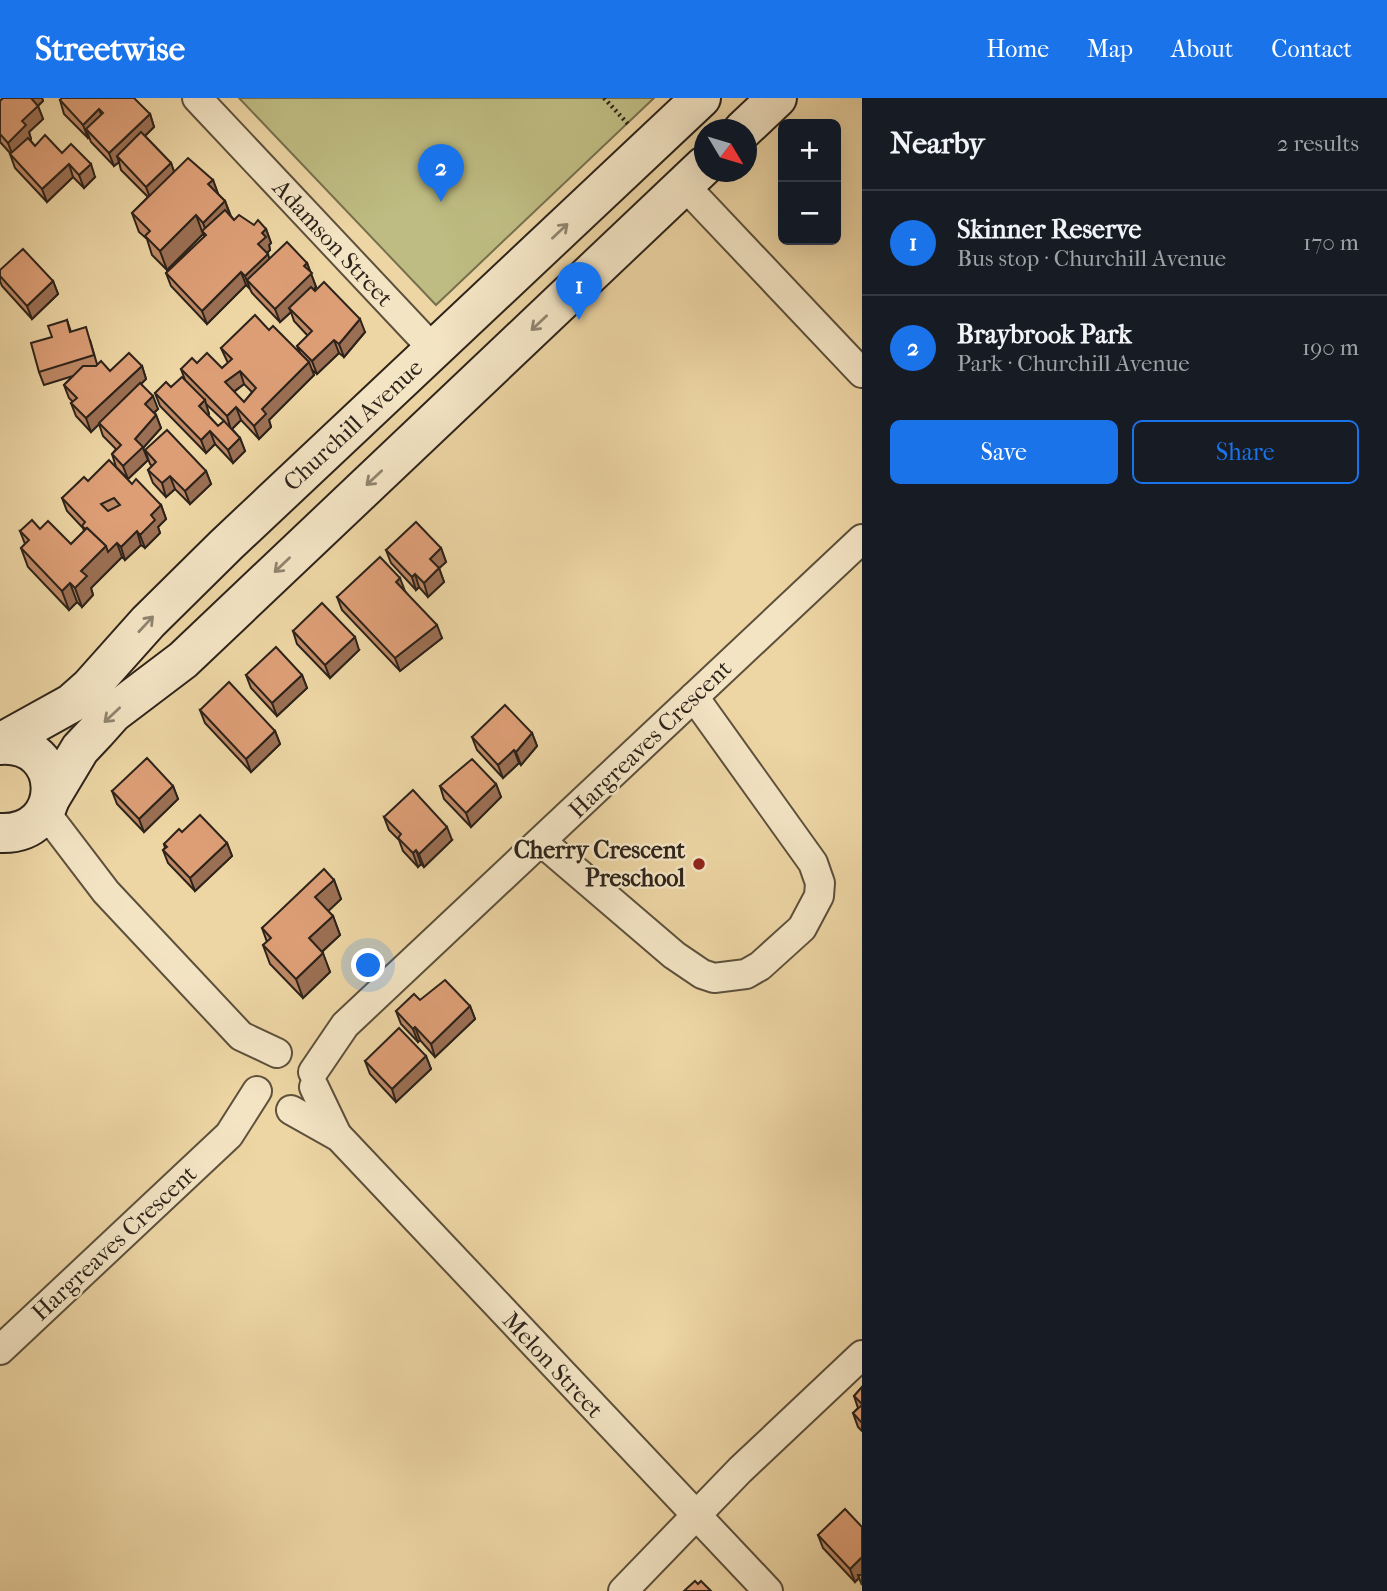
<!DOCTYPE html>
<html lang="en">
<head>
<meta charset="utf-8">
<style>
	body { margin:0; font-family:"IM FELL French Canon",serif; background:#20242c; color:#f1f3f6 }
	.controls { position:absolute; right:21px; top:21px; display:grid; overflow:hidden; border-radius:10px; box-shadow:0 7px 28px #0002 }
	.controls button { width:63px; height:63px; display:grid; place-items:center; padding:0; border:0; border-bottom:2px solid #363941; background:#171b24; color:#f1f3f6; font:35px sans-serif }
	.compass { position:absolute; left:694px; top:21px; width:63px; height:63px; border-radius:50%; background:#171b24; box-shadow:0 7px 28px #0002; rotate:128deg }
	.you { position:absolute; left:369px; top:868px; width:24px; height:24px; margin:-18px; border:5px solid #fff; border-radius:50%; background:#1a73e8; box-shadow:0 0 0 10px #1a73e833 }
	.badge { display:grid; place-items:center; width:46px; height:46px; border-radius:50%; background:#1a73e8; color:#fff; font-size:23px; font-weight:700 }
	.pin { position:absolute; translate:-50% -58px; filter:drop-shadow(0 2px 4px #0008) }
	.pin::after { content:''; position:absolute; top:37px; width:24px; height:21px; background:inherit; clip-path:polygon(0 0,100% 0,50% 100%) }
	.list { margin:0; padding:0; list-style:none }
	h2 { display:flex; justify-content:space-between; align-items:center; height:91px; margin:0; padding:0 28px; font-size:30px }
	h2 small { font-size:23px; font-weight:400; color:#9ea1a6 }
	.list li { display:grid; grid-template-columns:46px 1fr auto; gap:21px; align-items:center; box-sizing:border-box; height:105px; padding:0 28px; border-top:2px solid #363941 }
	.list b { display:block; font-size:26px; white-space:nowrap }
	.list p { margin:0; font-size:23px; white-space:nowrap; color:#9ea1a6 }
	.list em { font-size:23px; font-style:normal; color:#9ea1a6 }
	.actions { display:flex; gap:14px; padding:21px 28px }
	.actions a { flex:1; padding:16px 0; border:2px solid #1a73e8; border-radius:10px; text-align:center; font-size:24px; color:#1a73e8 }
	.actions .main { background:#1a73e8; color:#fff }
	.map { position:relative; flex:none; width:862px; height:1493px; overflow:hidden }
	header { display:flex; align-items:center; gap:42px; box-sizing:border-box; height:98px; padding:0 35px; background:#1a73e8; color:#fff }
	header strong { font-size:33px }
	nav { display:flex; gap:38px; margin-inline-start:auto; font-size:24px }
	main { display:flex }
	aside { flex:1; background:#171b24 }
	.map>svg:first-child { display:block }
</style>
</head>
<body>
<header>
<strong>Streetwise</strong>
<nav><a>Home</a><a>Map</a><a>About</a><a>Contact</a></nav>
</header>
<main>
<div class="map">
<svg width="862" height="1493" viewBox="0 0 862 1493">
	<rect width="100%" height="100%" fill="#edd5a4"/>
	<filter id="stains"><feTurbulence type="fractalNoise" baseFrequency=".00286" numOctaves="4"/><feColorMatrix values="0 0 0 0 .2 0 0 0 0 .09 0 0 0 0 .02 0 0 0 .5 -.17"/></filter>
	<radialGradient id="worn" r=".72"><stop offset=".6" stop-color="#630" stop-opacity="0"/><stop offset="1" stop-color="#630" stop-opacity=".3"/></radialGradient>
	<polygon fill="#bebc82" stroke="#76704e" stroke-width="2" points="239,0 654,0 436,207"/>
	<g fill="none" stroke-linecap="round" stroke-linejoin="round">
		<defs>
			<g id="street">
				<polyline points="197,0 434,252"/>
				<polyline points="684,87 862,275"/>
				<polyline points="45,714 106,794 241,938 277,955"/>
				<polyline points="542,744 674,857 702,876 714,880 746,876 760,868 802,830 819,798 820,785 813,765 694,599"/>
				<polyline points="313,974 345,927 862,441"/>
				<polyline points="314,989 337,1037"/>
				<polyline points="291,1012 339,1039 768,1493"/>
				<polyline points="0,1252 229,1037 257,993"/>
				<polyline points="623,1493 740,1372 862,1257"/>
			</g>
			<g id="secondary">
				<polyline points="743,32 777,0"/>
				<polyline points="0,645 72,605 90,589 148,524 226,447 701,0"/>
				<path d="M0 647C67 642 68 738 0 735"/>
				<polyline points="50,701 80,651 96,634 113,615 183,562 704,68"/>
			</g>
		</defs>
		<use href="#street" stroke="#5d503c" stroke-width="32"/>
		<use href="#secondary" stroke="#2d231a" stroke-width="42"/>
		<polyline stroke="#2d231a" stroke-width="4.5" stroke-dasharray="2 3.5" stroke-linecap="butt" points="604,0 628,26"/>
		<use href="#street" stroke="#f3e4c4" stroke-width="28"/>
		<use href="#secondary" stroke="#f3e4c4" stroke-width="38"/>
	</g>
	<g fill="#be8865" stroke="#2d231a" stroke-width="2" fill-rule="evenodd">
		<polygon points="3,0 42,0 43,3 38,8 43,21 29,34 31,41 30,42 35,48 62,55 95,79 84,90 73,79 47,104 15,70 10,56 11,56 0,44 0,3"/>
		<path d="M60 2 150 16 154 29 145 38 171 65 174 74 213 82 218 96 225 103 231 118 234 122 266 131 271 145 269 147 270 152 267 155 269 161 307 165 316 189 314 191 365 234 344 259 339 255 317 276 311 271 314 277 269 322 271 329 259 341 241 322 232 331 240 340 245 353 233 365 215 346 206 355 160 308 155 295 171 289 185 282 181 271 197 265 222 270 228 265 221 250 269 232 300 255 297 248 308 238 294 223 291 214 280 224 252 195 250 191 246 187 207 226 171 188 166 175 204 139V137L203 136 167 172 152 157 147 141 139 134 132 115 148 99 121 72 119 64 114 68 91 44 89 39 88 40 64 16ZM244 286 252 294 244 304 234 294ZM205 305 224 323 218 328 208 317 209 316Z"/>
		<polygon points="0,172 53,183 58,196 32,221 2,188 0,183"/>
		<polygon points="67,222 71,234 90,242 97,266 110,273 142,268 146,281 141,286 158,311 154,315 156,317 161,330 143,350 148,362 128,381 116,369 112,356 116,351 103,338 99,326 91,334 76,318 71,305 73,304 69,300 64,287 73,278 44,287 39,274 52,239"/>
		<polygon points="145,352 206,373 211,386 190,406 175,391 166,399 153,385 148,372 152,368 150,366"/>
		<polygon points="88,383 132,386 161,407 166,421 158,429 160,435 145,450 141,447 125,462 122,459 91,490 93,497 82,509 77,504 69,512 28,469 21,450 25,446 20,433 71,446 84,433 83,430 67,413 62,400"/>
		<polygon points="441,450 446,464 439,470 444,484 428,499 419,489 416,492 391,465 386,452"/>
		<polygon points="405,493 442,540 400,573 342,512 337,499"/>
		<polygon points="293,533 359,552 330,580 297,546"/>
		<polygon points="246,577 302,577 307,590 277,618 251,590"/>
		<polygon points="200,612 275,633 280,646 251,674 205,625"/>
		<polygon points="532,635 537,648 521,667 519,665 503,680 477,652 472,639"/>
		<polygon points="496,686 501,699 471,729 444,701 440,688"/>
		<polygon points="173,688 178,701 144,734 117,706 112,693"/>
		<polygon points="384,719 452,742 424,769 421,766 418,769 403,753 399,742 389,732"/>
		<polygon points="182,734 227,745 232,758 195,793 168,765 163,752 165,750 164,746"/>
		<polygon points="334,782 341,801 328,813 333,818 340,837 322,854 330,874 303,900 270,866 263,847 267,844 262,830"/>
		<polygon points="420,902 470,908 475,921 435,959 420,942 418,944 401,926 396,913"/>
		<polygon points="426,958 431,971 396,1004 370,976 365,963"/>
		<polygon points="862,1289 862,1333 858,1329 853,1315 858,1310 854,1298"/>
		<polygon points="862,1429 862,1487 859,1480 855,1484 823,1450 818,1437"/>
	</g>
	<g fill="#9b6f53" stroke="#2d231a" stroke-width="2">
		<polygon points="30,0 42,0 43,3 35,10 38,8 43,21 29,34 31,41 13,58 8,45"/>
		<polygon points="99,11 104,24 86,31 89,39 88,40 83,27"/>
		<polygon points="150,16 154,29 120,62 117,58 119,64 114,68 109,55"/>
		<polygon points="171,65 176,79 151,102 146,89"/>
		<polygon points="69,66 73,79 47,104 42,91"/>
		<polygon points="91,66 95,79 84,90 79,77"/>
		<polygon points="213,82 220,101 208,86"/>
		<polygon points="225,103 232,123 210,144 203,125"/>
		<polygon points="196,117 203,136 167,172 160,153"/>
		<polygon points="266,131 271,145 269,147 270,152 263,159 258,146 262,135"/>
		<polygon points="268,156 272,169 247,182 250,191 245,178"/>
		<polygon points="307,165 316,189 292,213 289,210 291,214 280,224 275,211 304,168"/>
		<polygon points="241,174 246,187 207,226 202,213"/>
		<polygon points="53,183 58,196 32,221 27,208"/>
		<polygon points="360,221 365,234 344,259 339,246"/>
		<polygon points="334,242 339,255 317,276 312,263"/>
		<polygon points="309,264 314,277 269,322 271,329 259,341 254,328 262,311"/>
		<polygon points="142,268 146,281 91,334 86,320"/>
		<polygon points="240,273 244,286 229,297 225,284"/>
		<polygon points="153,298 158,311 149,319 145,306"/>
		<polygon points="205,302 209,316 203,321 199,308"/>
		<polygon points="236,309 241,322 231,332 227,318"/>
		<polygon points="156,317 161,330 143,350 148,362 128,381 123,368 135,341"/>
		<polygon points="210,333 215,346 206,355 201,342"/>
		<polygon points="240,340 245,353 233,365 228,352"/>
		<polygon points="206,373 211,386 190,406 185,393"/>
		<polygon points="170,378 175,391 166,399 162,385"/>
		<polygon points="161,407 166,421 158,429 160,435 145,450 140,437 151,417"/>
		<polygon points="137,433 141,447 125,462 121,449"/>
		<polygon points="117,445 122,459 91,490 93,497 82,509 75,490 81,473 106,448"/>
		<polygon points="441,450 446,464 435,474 430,461"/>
		<polygon points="439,470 444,484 428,499 424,485"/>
		<polygon points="415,476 419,489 416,492 412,479"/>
		<polygon points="400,480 405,493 396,484"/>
		<polygon points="70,485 77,504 69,512 62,493"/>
		<polygon points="437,527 442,540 400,573 395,560"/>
		<polygon points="355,539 359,552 330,580 325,567"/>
		<polygon points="302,577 307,590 277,618 272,605"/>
		<polygon points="275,633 280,646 251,674 246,661"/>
		<polygon points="532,635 537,648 521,667 516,654"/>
		<polygon points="514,652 519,665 503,680 498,667"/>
		<polygon points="496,686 501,699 471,729 466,715"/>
		<polygon points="173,688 178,701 144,734 139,721"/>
		<polygon points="447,729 452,742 424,769 419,756"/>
		<polygon points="227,745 232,758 195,793 190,780"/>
		<polygon points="416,752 421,766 418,769 413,755"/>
		<polygon points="334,782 341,801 322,819 315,799"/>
		<polygon points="333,818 340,837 316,859 309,840"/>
		<polygon points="323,855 330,874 303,900 296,881"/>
		<polygon points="470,908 475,921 435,959 431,946"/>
		<polygon points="415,929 420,942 418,944 413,931"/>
		<polygon points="426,958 431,971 396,1004 392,991"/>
		<polygon points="862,1459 862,1477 858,1477 859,1480 855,1484 850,1471"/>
	</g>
	<g fill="#dd9e76" stroke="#2d231a" stroke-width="2" fill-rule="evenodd">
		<polygon points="3,0 31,0 38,8 22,23 26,27 8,45 0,36 0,3"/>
		<polygon points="62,0 134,0 150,16 109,55 86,31 103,15 99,11 83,27 60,2"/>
		<polygon points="141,34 171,65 146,89 117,58"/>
		<polygon points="45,37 62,55 71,46 91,66 79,77 69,66 42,91 10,56 28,40 35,48"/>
		<polygon points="188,60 213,82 208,86 225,103 203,125 196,117 160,153 145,138 150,133 132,115"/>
		<polygon points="225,112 234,122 239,117 254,127 258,122 266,131 262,135 266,139 258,146 268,156 245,178 241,174 202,213 166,175 206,137 202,133"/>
		<polygon points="287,144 307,165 304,168 312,175 275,211 247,182"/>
		<polygon points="23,151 53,183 27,208 0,178 0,172"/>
		<polygon points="324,184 360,221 339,246 334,242 312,263 297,248 312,233 289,210 311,189 315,193"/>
		<path d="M255 217 269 232 273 228 309 264 262 311 266 316 254 328 236 309 227 318 181 271 192 260 197 265 207 255 222 270 232 261 221 250ZM240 273 256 290 244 304 225 284Z"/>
		<polygon points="67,222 70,234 86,229 94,257 39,274 31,245 52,239 48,228"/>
		<polygon points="129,255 142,268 86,320 71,305 77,300 64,287 83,268 96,268 101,263 110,273"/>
		<polygon points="182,279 205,302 199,308 218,328 224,323 240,340 228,352 210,333 201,342 155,295 166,284 171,289"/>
		<polygon points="140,285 153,298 145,306 156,317 135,341 143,349 123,368 112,356 121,347 99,325"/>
		<polygon points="167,332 206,373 185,393 170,378 162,385 148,372 156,364 145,352"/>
		<path d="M109 362 132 386 136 381 161 407 151 417 155 422 140 437 137 433 121 449 117 445 108 454 106 448 87 430 85 431 82 428 85 424 62 400 84 379 88 383ZM114 400 120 407 108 413 101 406Z"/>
		<polygon points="32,422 40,431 48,423 71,446 87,430 106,448 81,473 87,478 75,490 70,485 62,493 21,450 29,442 20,433"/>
		<polygon points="416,424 441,450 430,461 439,470 424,485 415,476 412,479 386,452"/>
		<polygon points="380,459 400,480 396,484 437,527 395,560 337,499"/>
		<polygon points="322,505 355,539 325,567 293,533"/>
		<polygon points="276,549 302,577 272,605 246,577"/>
		<polygon points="229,584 275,633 246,661 200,612"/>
		<polygon points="505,607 532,635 516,654 514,652 498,667 472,639"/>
		<polygon points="147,660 173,688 139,721 112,693"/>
		<polygon points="472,661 496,686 466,715 440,688"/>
		<polygon points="413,692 447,729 419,756 416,752 413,755 398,740 401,736 384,719"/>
		<polygon points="200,717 227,745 190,780 163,752 167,749 164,746 179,731 182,734"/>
		<polygon points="324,771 334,782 315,799 333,818 309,840 323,855 296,881 263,847 271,840 262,830"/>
		<polygon points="445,882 470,908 431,946 415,929 413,931 396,913 414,896 420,902"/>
		<polygon points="399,930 426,958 392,991 365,963"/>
		<polygon points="862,1289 862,1306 854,1298"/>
		<polygon points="862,1307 862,1325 853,1315"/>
		<polygon points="845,1411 862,1429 862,1459 850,1471 818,1437"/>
		<polygon points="695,1483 698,1486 701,1483 711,1493 684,1493"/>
	</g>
	<defs><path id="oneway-shaft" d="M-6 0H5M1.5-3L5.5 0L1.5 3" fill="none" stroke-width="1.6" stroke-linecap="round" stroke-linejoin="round" transform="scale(1.75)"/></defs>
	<g stroke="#90846f">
		<use href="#oneway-shaft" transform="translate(560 133) rotate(-43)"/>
		<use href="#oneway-shaft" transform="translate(539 225) rotate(137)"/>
		<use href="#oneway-shaft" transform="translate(374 380) rotate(137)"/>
		<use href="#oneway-shaft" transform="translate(282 467) rotate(136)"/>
		<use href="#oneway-shaft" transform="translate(146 526) rotate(-47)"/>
		<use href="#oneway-shaft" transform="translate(112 617) rotate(137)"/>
	</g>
	<circle fill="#8f2418" stroke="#f3e4c4" stroke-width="2.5" cx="699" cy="766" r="7"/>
	<g text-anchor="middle" stroke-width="5" stroke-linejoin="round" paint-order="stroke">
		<g font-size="24" fill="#2d231a" stroke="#f3e4c4">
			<text transform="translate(333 145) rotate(47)" y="8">Adamson Street</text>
			<text transform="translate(353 327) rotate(-43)" y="8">Churchill Avenue</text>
			<text transform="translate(650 641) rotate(-44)" y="8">Hargreaves Crescent</text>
			<text transform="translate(114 1145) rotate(-43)" y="8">Hargreaves Crescent</text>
			<text transform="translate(553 1267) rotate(47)" y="8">Melon Street</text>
		</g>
		<g font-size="24" font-weight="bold" fill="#2d231a" stroke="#f3e4c4" text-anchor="end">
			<text x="685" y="760">Cherry Crescent<tspan x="685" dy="28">Preschool</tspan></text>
		</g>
	</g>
	<rect width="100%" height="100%" filter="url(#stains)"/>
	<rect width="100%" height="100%" fill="url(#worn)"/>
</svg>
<div class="controls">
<button>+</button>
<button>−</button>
</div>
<svg class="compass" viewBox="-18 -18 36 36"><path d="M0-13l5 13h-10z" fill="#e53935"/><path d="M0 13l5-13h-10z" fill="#9ea1a6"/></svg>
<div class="you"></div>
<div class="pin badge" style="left:579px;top:222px">1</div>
<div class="pin badge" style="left:441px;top:104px">2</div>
</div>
<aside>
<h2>Nearby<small>2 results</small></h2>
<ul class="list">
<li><span class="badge">1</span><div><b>Skinner Reserve</b><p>Bus stop · Churchill Avenue</p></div><em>170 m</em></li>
<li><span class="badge">2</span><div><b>Braybrook Park</b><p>Park · Churchill Avenue</p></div><em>190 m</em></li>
</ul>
<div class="actions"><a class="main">Save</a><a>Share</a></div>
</aside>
</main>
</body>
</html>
